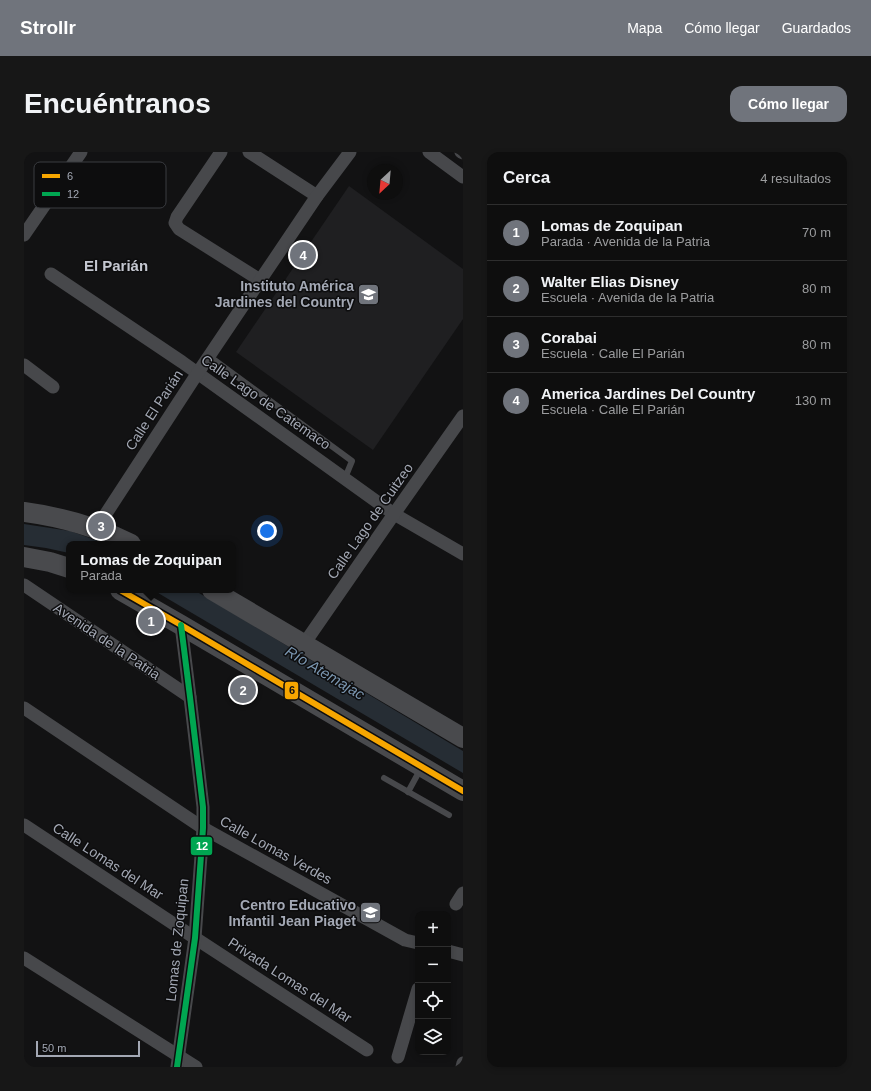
<!DOCTYPE html>
<html lang="es">
<head>
<meta charset="utf-8">
<style>
	body { margin:0; font-family:Arial,sans-serif; background:#171717; color:#f1f3f6 }
	.controls { position:absolute; right:12px; bottom:12px; display:grid; overflow:hidden; border-radius:8px; box-shadow:0 2px 6px #0003 }
	.controls button { width:36px; height:36px; display:grid; place-items:center; padding:0; border:0; border-bottom:1px solid #2e2e2e; background:#0e0e0e; color:#f1f3f6; font:20px sans-serif }
	.compass { position:absolute; left:343px; top:12px; width:36px; height:36px; border-radius:50%; background:#0e0e0e; box-shadow:0 2px 6px #0003; rotate:206deg }
	.scale { position:absolute; left:12px; bottom:10px; width:104px; box-sizing:border-box; padding-left:4px; border:2px solid #a3a8b4; border-top:0; font-size:11px; line-height:14px; white-space:nowrap; color:#a3a8b4; -webkit-text-stroke:3px #0d0d0e; paint-order:stroke }
	.you { position:absolute; left:243px; top:379px; width:14px; height:14px; margin:-10px; border:3px solid #fff; border-radius:50%; background:#1a73e8; box-shadow:0 0 0 6px #1a73e833 }
	.badge { display:grid; place-items:center; width:26px; height:26px; border-radius:50%; background:#70747c; color:#fff; font-size:13px; font-weight:700 }
	.pin { position:absolute; translate:-50% -50%; border:2px solid #fff; box-shadow:0 1px 4px #0006 }
	.popup { position:absolute; left:42px; top:389px; width:170px; height:52px; box-sizing:border-box; display:grid; place-content:center; border-radius:8px; background:#0e0e0e; filter:drop-shadow(0 1px 3px #0005); font-size:13px; white-space:nowrap; color:#9b9c9e }
	.popup b { font-size:15px; color:#f1f3f6 }
	.popup::after { content:''; position:absolute; left:50%; top:100%; margin-left:-8px; border:8px solid transparent; border-top-color:#0e0e0e }
	.list { margin:0; padding:0; list-style:none }
	h2 { display:flex; justify-content:space-between; align-items:center; height:52px; margin:0; padding:0 16px; font-size:17px }
	h2 small { font-size:13px; font-weight:400; color:#9b9c9e }
	.list li { display:grid; grid-template-columns:26px 1fr auto; gap:12px; align-items:center; box-sizing:border-box; height:56px; padding:0 16px; border-top:1px solid #2e2e2e }
	.list b { display:block; font-size:15px; white-space:nowrap }
	.list p { margin:0; font-size:13px; white-space:nowrap; color:#9b9c9e }
	.list em { font-size:13px; font-style:normal; color:#9b9c9e }
	.icon { flex:none; width:22px; height:22px; fill:none; stroke:currentColor; stroke-width:2; stroke-linecap:round; stroke-linejoin:round }
	.map { position:relative; flex:none; width:439px; height:915px; overflow:hidden; border-radius:12px }
	header { display:flex; align-items:center; gap:24px; box-sizing:border-box; height:56px; padding:0 20px; background:#70747c; color:#fff }
	header strong { font-size:19px }
	nav { display:flex; gap:22px; margin-inline-start:auto; font-size:14px }
	.intro { display:flex; align-items:center; justify-content:space-between; box-sizing:border-box; height:96px; padding:0 24px }
	h1 { margin:0; font-size:28px }
	.button { padding:10px 18px; border-radius:12px; background:#70747c; color:#fff; font-size:14px; font-weight:700 }
	main { display:flex; gap:24px; padding:0 24px }
	aside { flex:1; background:#0e0e0e; border-radius:12px; box-shadow:0 2px 6px #0003 }
	.map>svg:first-child { display:block }
</style>
</head>
<body>
<header>
<strong>Strollr</strong>
<nav><a>Mapa</a><a>Cómo llegar</a><a>Guardados</a></nav>
</header>
<div class="intro"><h1>Encuéntranos</h1><a class="button">Cómo llegar</a></div>
<main>
<div class="map">
<svg width="439" height="915" viewBox="0 0 439 915">
	<rect width="100%" height="100%" fill="#121213"/>
	<polygon fill="#1f1f21" points="325,34 439,117 439,167 349,298 212,200"/>
	<g fill="#262d34">
		<polygon points="0,372 46,379 83,392 45,392 45,401 22,396 0,393"/>
		<polygon points="129,438 170,438 439,599 439,621"/>
	</g>
	<g fill="none" stroke-linecap="round" stroke-linejoin="round">
		<g stroke="#47484b" stroke-width="6">
			<polyline points="185,204 328,309 321,326"/>
			<polyline points="360,626 425,663"/>
			<polyline points="384,640 396,618"/>
		</g>
		<g stroke="#47484b" stroke-width="13">
			<polyline points="197,0 153,65 151,71 155,77 236,128"/>
			<polyline points="225,0 293,44"/>
			<polyline points="405,0 439,25"/>
			<polyline points="437,0 439,1"/>
			<polyline points="0,83 57,0"/>
			<polyline points="27,122 158,210 370,362 439,402"/>
			<polyline points="0,213 29,235"/>
			<polyline points="72,377 173,222 293,44 326,0"/>
			<polyline points="0,433 166,545"/>
			<polyline points="280,492 370,362 439,264"/>
			<polyline points="0,556 179,676 381,788 394,791"/>
			<polyline points="0,673 171,786 343,898"/>
			<polyline points="432,752 439,741"/>
			<polyline points="424,799 439,803"/>
			<polyline points="0,806 172,915"/>
			<polyline points="374,905 394,837"/>
			<polyline points="153,915 171,786 179,676 179,655 166,545 157,473"/>
			<polyline points="438,915 439,911"/>
		</g>
		<g stroke="#494a4d" stroke-width="20">
			<path d="M0 360C38 365 73 375 107 392"/>
			<polyline points="0,405 26,410 45,416"/>
			<polyline points="96,438 157,473 439,639"/>
			<polyline points="188,438 439,586"/>
		</g>
		<defs>
			<polyline id="bus-1" points="96,438 157,473 439,639"/>
			<polyline id="bus-2" points="153,915 171,786 179,676 179,655 166,545 157,473"/>
		</defs>
		<use href="#bus-1" stroke="#0d0d0e" stroke-width="9"/>
		<use href="#bus-2" stroke="#0d0d0e" stroke-width="9"/>
		<use href="#bus-1" stroke="#f7a600" stroke-width="6"/>
		<use href="#bus-2" stroke="#00a651" stroke-width="6"/>
	</g>
	<defs>
		<symbol id="school-square" viewBox="-11 -11 22 22"><rect x="-9" y="-9" width="18" height="18" rx="4" fill="#70747c" stroke="#0d0d0e"/><path d="M0-5L7-2L0 1L-7-2ZM-4 1L0 2.5L4 1V4Q0 6-4 4Z" fill="#fff"/></symbol>
	</defs>
	<g fill-rule="evenodd">
		<use href="#school-square" x="332" y="130" width="25" height="25"/>
		<use href="#school-square" x="334" y="748" width="25" height="25"/>
	</g>
	<g text-anchor="middle" stroke-width="3" stroke-linejoin="round" paint-order="stroke">
		<g font-size="14" font-weight="bold" fill="#a3a8b4" stroke="#0d0d0e" text-anchor="end">
			<text x="330" y="139">Instituto América<tspan x="330" dy="16">Jardines del Country</tspan></text>
			<text x="332" y="758">Centro Educativo<tspan x="332" dy="16">Infantil Jean Piaget</tspan></text>
		</g>
		<g font-size="14" fill="#a3a8b4" stroke="#0d0d0e">
			<text transform="translate(242 250) rotate(35)" y="5">Calle Lago de Catemaco</text>
			<text transform="translate(130 258) rotate(-57)" y="5">Calle El Parián</text>
			<text transform="translate(346 369) rotate(-55)" y="5">Calle Lago de Cuitzeo</text>
			<text transform="translate(83 489) rotate(34)" y="5">Avenida de la Patria</text>
			<text transform="translate(252 698) rotate(29)" y="5">Calle Lomas Verdes</text>
			<text transform="translate(84 709) rotate(33)" y="5">Calle Lomas del Mar</text>
			<text transform="translate(153 788) rotate(-84)" y="5">Lomas de Zoquipan</text>
			<text transform="translate(266 828) rotate(33)" y="5">Privada Lomas del Mar</text>
		</g>
		<g font-size="15" font-weight="bold" fill="#c4c7d0" stroke="#0d0d0e">
			<text x="92" y="119">El Parián</text>
		</g>
		<g font-size="15" font-style="italic" fill="#7a95af" stroke="#0d0d0e">
			<text transform="translate(301 521) rotate(31)" y="5">Río Atemajac</text>
		</g>
	</g>
	<rect x="10" y="10" width="132" height="46" rx="6" fill="#0d0d0e" stroke="#3a3c40" stroke-width="1"/>
	<rect x="18" y="22" width="18" height="4" fill="#f7a600"/>
	<rect x="18" y="40" width="18" height="4" fill="#00a651"/>
	<g font-size="11" fill="#a3a8b4">
		<text x="43" y="28">6</text>
		<text x="43" y="46">12</text>
	</g>
	<g stroke="#0d0d0e" stroke-width="1.5">
		<rect x="260" y="529" width="15" height="19" rx="4" fill="#f7a600"/>
		<rect x="166" y="684" width="23" height="20" rx="4" fill="#00a651"/>
	</g>
	<g font-size="11" text-anchor="middle" font-weight="bold" fill="#fff">
		<text x="178" y="698">12</text>
	</g>
	<g font-size="11" text-anchor="middle" font-weight="bold" fill="#111">
		<text x="268" y="542">6</text>
	</g>
</svg>
<div class="controls">
<button>+</button>
<button>−</button>
<button><svg class="icon" aria-label="locate" viewBox="0 0 24 24"><circle cx="12" cy="12" r="6"/><path d="M12 2v4M12 18v4M2 12h4M18 12h4"/></svg></button>
<button><svg class="icon" aria-label="layers" viewBox="0 0 24 24"><path d="M12 4l9 5-9 5-9-5zM3 14l9 5 9-5"/></svg></button>
</div>
<svg class="compass" viewBox="-18 -18 36 36"><path d="M0-13l5 13h-10z" fill="#e53935"/><path d="M0 13l5-13h-10z" fill="#9b9c9e"/></svg>
<div class="scale">50 m</div>
<div class="you"></div>
<div class="pin badge" style="left:127px;top:469px">1</div>
<div class="popup"><b>Lomas de Zoquipan</b>Parada</div>
<div class="pin badge" style="left:219px;top:538px">2</div>
<div class="pin badge" style="left:77px;top:374px">3</div>
<div class="pin badge" style="left:279px;top:103px">4</div>
</div>
<aside>
<h2>Cerca<small>4 resultados</small></h2>
<ul class="list">
<li><span class="badge">1</span><div><b>Lomas de Zoquipan</b><p>Parada · Avenida de la Patria</p></div><em>70 m</em></li>
<li><span class="badge">2</span><div><b>Walter Elias Disney</b><p>Escuela · Avenida de la Patria</p></div><em>80 m</em></li>
<li><span class="badge">3</span><div><b>Corabai</b><p>Escuela · Calle El Parián</p></div><em>80 m</em></li>
<li><span class="badge">4</span><div><b>America Jardines Del Country</b><p>Escuela · Calle El Parián</p></div><em>130 m</em></li>
</ul>
</aside>
</main>
</body>
</html>
